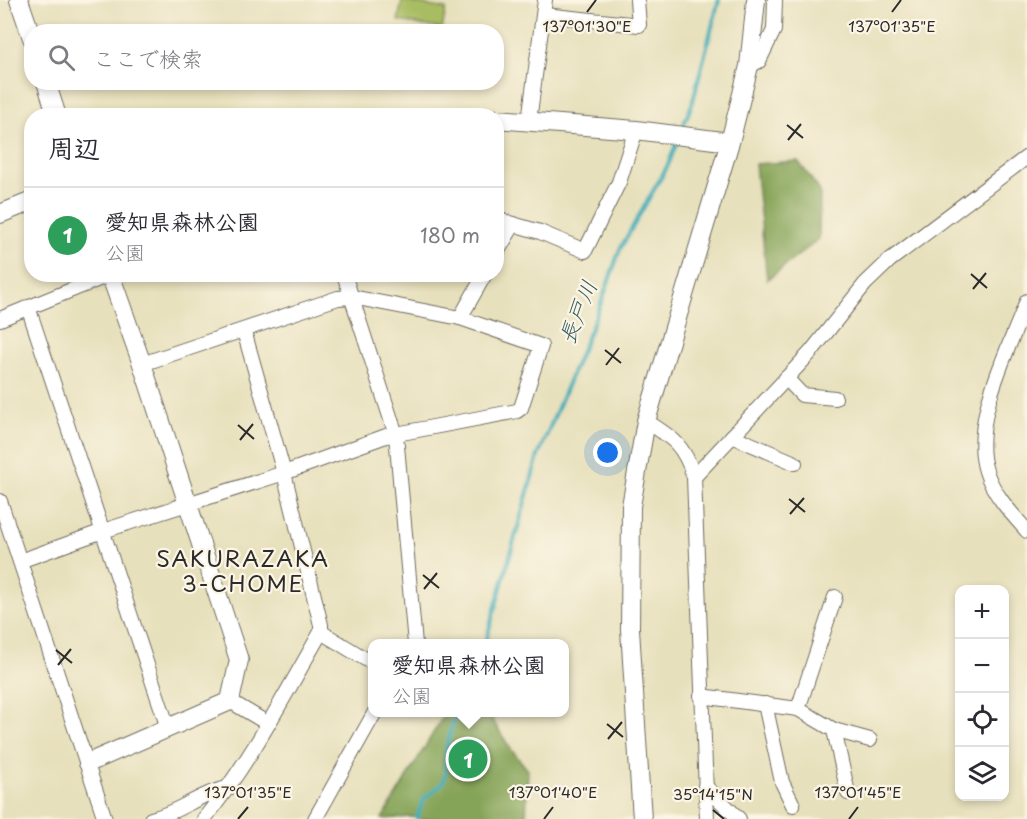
<!DOCTYPE html>
<html lang="ja">
<head>
<meta charset="utf-8">
<style>
	body { margin:0; font-family:"Playpen Sans","Klee One",sans-serif; background:#f2f2f3; color:#2b2b33 }
	.controls { position:absolute; right:18px; bottom:18px; display:grid; overflow:hidden; border-radius:12px; box-shadow:0 3px 9px #0003 }
	.controls button { width:54px; height:54px; display:grid; place-items:center; padding:0; border:0; border-bottom:2px solid #e1e1e2; background:#fff; color:#2b2b33; font:30px sans-serif }
	.you { position:absolute; left:608px; top:453px; width:21px; height:21px; margin:-15px; border:4px solid #fff; border-radius:50%; background:#1a73e8; box-shadow:0 0 0 9px #1a73e833 }
	.badge { display:grid; place-items:center; width:39px; height:39px; border-radius:50%; background:#ea580c; color:#fff; font-size:20px; font-weight:700 }
	.pin { position:absolute; translate:-50% -50%; border:3px solid #fff; box-shadow:0 2px 6px #0006 }
	.popup { position:absolute; left:368px; top:639px; width:201px; height:78px; box-sizing:border-box; display:grid; place-content:center; border-radius:12px; background:#fff; filter:drop-shadow(0 2px 4px #0005); font-size:20px; white-space:nowrap; color:#7c7c81 }
	.popup b { font-size:22px; color:#2b2b33 }
	.popup::after { content:''; position:absolute; left:50%; top:100%; margin-left:-12px; border:12px solid transparent; border-top-color:#fff }
	.list { margin:0; padding:0; list-style:none }
	h2 { display:flex; justify-content:space-between; align-items:center; height:78px; margin:0; padding:0 24px; font-size:26px }
	h2 small { font-size:20px; font-weight:400; color:#7c7c81 }
	.list li { display:grid; grid-template-columns:39px 1fr auto; gap:18px; align-items:center; box-sizing:border-box; height:96px; padding:0 24px; border-top:2px solid #e1e1e2 }
	.list b { display:block; font-size:22px; white-space:nowrap }
	.list p { margin:0; font-size:20px; white-space:nowrap; color:#7c7c81 }
	.list em { font-size:20px; font-style:normal; color:#7c7c81 }
	.icon { flex:none; width:33px; height:33px; fill:none; stroke:currentColor; stroke-width:2; stroke-linecap:round; stroke-linejoin:round }
	.map { position:relative; flex:none; width:1027px; height:819px; overflow:hidden }
	.search { position:absolute; background:#fff; box-shadow:0 3px 9px #0003; left:24px; top:24px; width:480px; height:66px; display:flex; align-items:center; gap:15px; box-sizing:border-box; padding:0 21px; border-radius:24px; color:#7c7c81; font-size:22px }
	.panel { position:absolute; background:#fff; box-shadow:0 3px 9px #0003; left:24px; top:108px; width:480px; height:174px; border-radius:24px }
	.map>svg:first-child { display:block }
</style>
</head>
<body>
<div class="map">
<svg width="1027" height="819" viewBox="0 0 1027 819">
	<rect width="100%" height="100%" fill="#fcf5e5"/>
	<filter id="ink" filterUnits="userSpaceOnUse"><feTurbulence type="fractalNoise" baseFrequency=".0167" numOctaves="2"/><feDisplacementMap in="SourceGraphic" scale="12" xChannelSelector="R" yChannelSelector="G"/><feConvolveMatrix kernelMatrix="1 2 1 2 8 2 1 2 1" color-interpolation-filters="sRGB"/></filter>
	<filter id="wash" filterUnits="userSpaceOnUse"><feTurbulence type="fractalNoise" baseFrequency=".008" numOctaves="4" result="noise"/><feDisplacementMap in="SourceGraphic" scale="24" xChannelSelector="R" yChannelSelector="G"/><feGaussianBlur stdDeviation="1.35" result="paint"/><feColorMatrix in="noise" values="0 0 0 0 0 0 0 0 0 0 0 0 0 0 0 0 0 1.4 0 .05"/><feComposite in="paint" operator="in"/></filter>
	<g filter="url(#wash)">
		<rect width="100%" height="100%" fill="#e7e0bc"/>
		<polygon fill="#a8bd62" stroke="#6a7446" stroke-width="1.5" points="402,1 446,9 442,29 398,21"/>
		<g fill="#86a458" stroke="#586842" stroke-width="1.5">
			<polygon points="798,161 820,191 819,239 767,280 755,164"/>
			<polygon points="445,713 488,713 510,748 528,770 526,819 418,819 413,817 382,819"/>
		</g>
		<g fill="none" stroke-linecap="round" stroke-linejoin="round">
			<g stroke="#3cacb7" stroke-width="4">
				<polyline points="682,129 692,104 719,0"/>
				<polyline points="485,644 538,456 600,306 620,249 668,165 677,142"/>
				<polyline points="417,818 423,800 443,783 445,776 446,748 456,712"/>
			</g>
		</g>
	</g>
	<g filter="url(#ink)">
		<g fill="none" stroke-linecap="round" stroke-linejoin="round">
			<defs>
				<g id="street">
					<polyline points="544,15 639,25 637,0"/>
					<polyline points="749,66 759,61 774,30 775,0"/>
					<polyline points="529,121 545,0"/>
					<polyline points="496,219 540,232 585,251 619,182 636,130"/>
					<polyline points="496,254 514,224"/>
					<polyline points="344,274 396,435 415,644"/>
					<path d="M1027 301C1009 349 970 421 986 471 993 494 1012 514 1027 531"/>
					<polyline points="28,307 168,728"/>
					<polyline points="460,318 485,274"/>
					<polyline points="0,319 111,274"/>
					<polyline points="786,378 802,395 835,398"/>
					<path d="M646 421C673 438 684 445 694 477L707 819"/>
					<polyline points="732,436 795,463"/>
					<polyline points="694,477 810,353 865,284 890,260 1027,157"/>
					<polyline points="0,501 105,819"/>
					<polyline points="20,561 103,531 284,473 386,436 517,411 521,408 541,346 460,318 352,297 338,298 142,364"/>
					<polyline points="321,632 372,663"/>
					<polyline points="701,696 798,709 834,730 870,740"/>
					<polyline points="230,701 267,723"/>
					<polyline points="765,704 782,782 793,805"/>
					<polyline points="798,709 835,597"/>
					<polyline points="834,730 848,793"/>
					<polyline points="705,786 739,819"/>
					<path d="M151 819C179 813 201 792 229 788"/>
					<path d="M204 819C250 762 284 696 321 632V625L284 473 244 331"/>
					<polyline points="315,819 375,712"/>
				</g>
				<g id="secondary">
					<polyline points="19,0 32,38"/>
					<polyline points="46,82 57,116"/>
					<polyline points="496,119 636,130 730,142"/>
					<polyline points="0,214 32,201"/>
					<polyline points="88,763 230,701 239,660 142,364 110,274"/>
					<polyline points="642,819 630,629 631,506 646,421 730,142 749,66 756,0"/>
				</g>
			</defs>
			<use href="#street" stroke="#6d6a5e" stroke-width="16"/>
			<use href="#secondary" stroke="#6d6a5e" stroke-width="20"/>
			<use href="#street" stroke="#fff" stroke-width="14"/>
			<use href="#secondary" stroke="#fff" stroke-width="18"/>
		</g>
	</g>
	<path fill="none" stroke="#2b2b2b" stroke-width="2" d="M587 12 596 0M892 12 901 0M787 125 803 138M788 140 801 124M971 274 987 288M973 289 986 273M605 350 621 363M606 365 619 348M238 425 254 439M240 440 253 424M789 499 805 512M790 514 804 498M423 575 439 588M424 589 437 573M56 650 72 663M58 665 71 649M607 724 623 737M608 739 622 722M713 810 724 819M238 819 248 807M544 819 553 807M849 819 858 807"/>
	<g text-anchor="middle" stroke-width="4.5" stroke-linejoin="round" paint-order="stroke">
		<g font-size="22" font-style="italic" fill="#325f63" stroke="#fcf5e5">
			<text transform="translate(578 312) rotate(-68)" y="8">長戸川</text>
		</g>
		<g font-size="22" letter-spacing="1.5" fill="#2b2b2b" stroke="#fcf5e5">
			<text x="243" y="567">SAKURAZAKA<tspan x="243" dy="25">3-CHOME</tspan></text>
		</g>
	</g>
	<g font-size="15" text-anchor="middle" fill="#2b2b2b" stroke="#fcf5e5" stroke-width="4.5" stroke-linejoin="round" paint-order="stroke">
		<text x="587" y="32">137°01'30"E</text>
		<text x="892" y="32">137°01'35"E</text>
		<text x="248" y="798">137°01'35"E</text>
		<text x="553" y="798">137°01'40"E</text>
		<text x="858" y="798">137°01'45"E</text>
		<text x="713" y="800">35°14'15"N</text>
	</g>
</svg>
<div class="controls">
<button>+</button>
<button>−</button>
<button><svg class="icon" aria-label="locate" viewBox="0 0 24 24"><circle cx="12" cy="12" r="6"/><path d="M12 2v4M12 18v4M2 12h4M18 12h4"/></svg></button>
<button><svg class="icon" aria-label="layers" viewBox="0 0 24 24"><path d="M12 4l9 5-9 5-9-5zM3 14l9 5 9-5"/></svg></button>
</div>
<div class="you"></div>
<div class="pin badge" style="left:468px;top:759px;background:#2e9e5b">1</div>
<div class="popup"><b>愛知県森林公園</b>公園</div>
<div class="search"><svg class="icon" aria-label="search" viewBox="0 0 24 24"><circle cx="10" cy="10" r="6"/><path d="M15 15l6 6"/></svg>ここで検索</div>
<section class="panel">
<h2>周辺<small></small></h2>
<ul class="list">
<li><span class="badge" style="background:#2e9e5b">1</span><div><b>愛知県森林公園</b><p>公園</p></div><em>180 m</em></li>
</ul>
</section>
</div>
</body>
</html>
